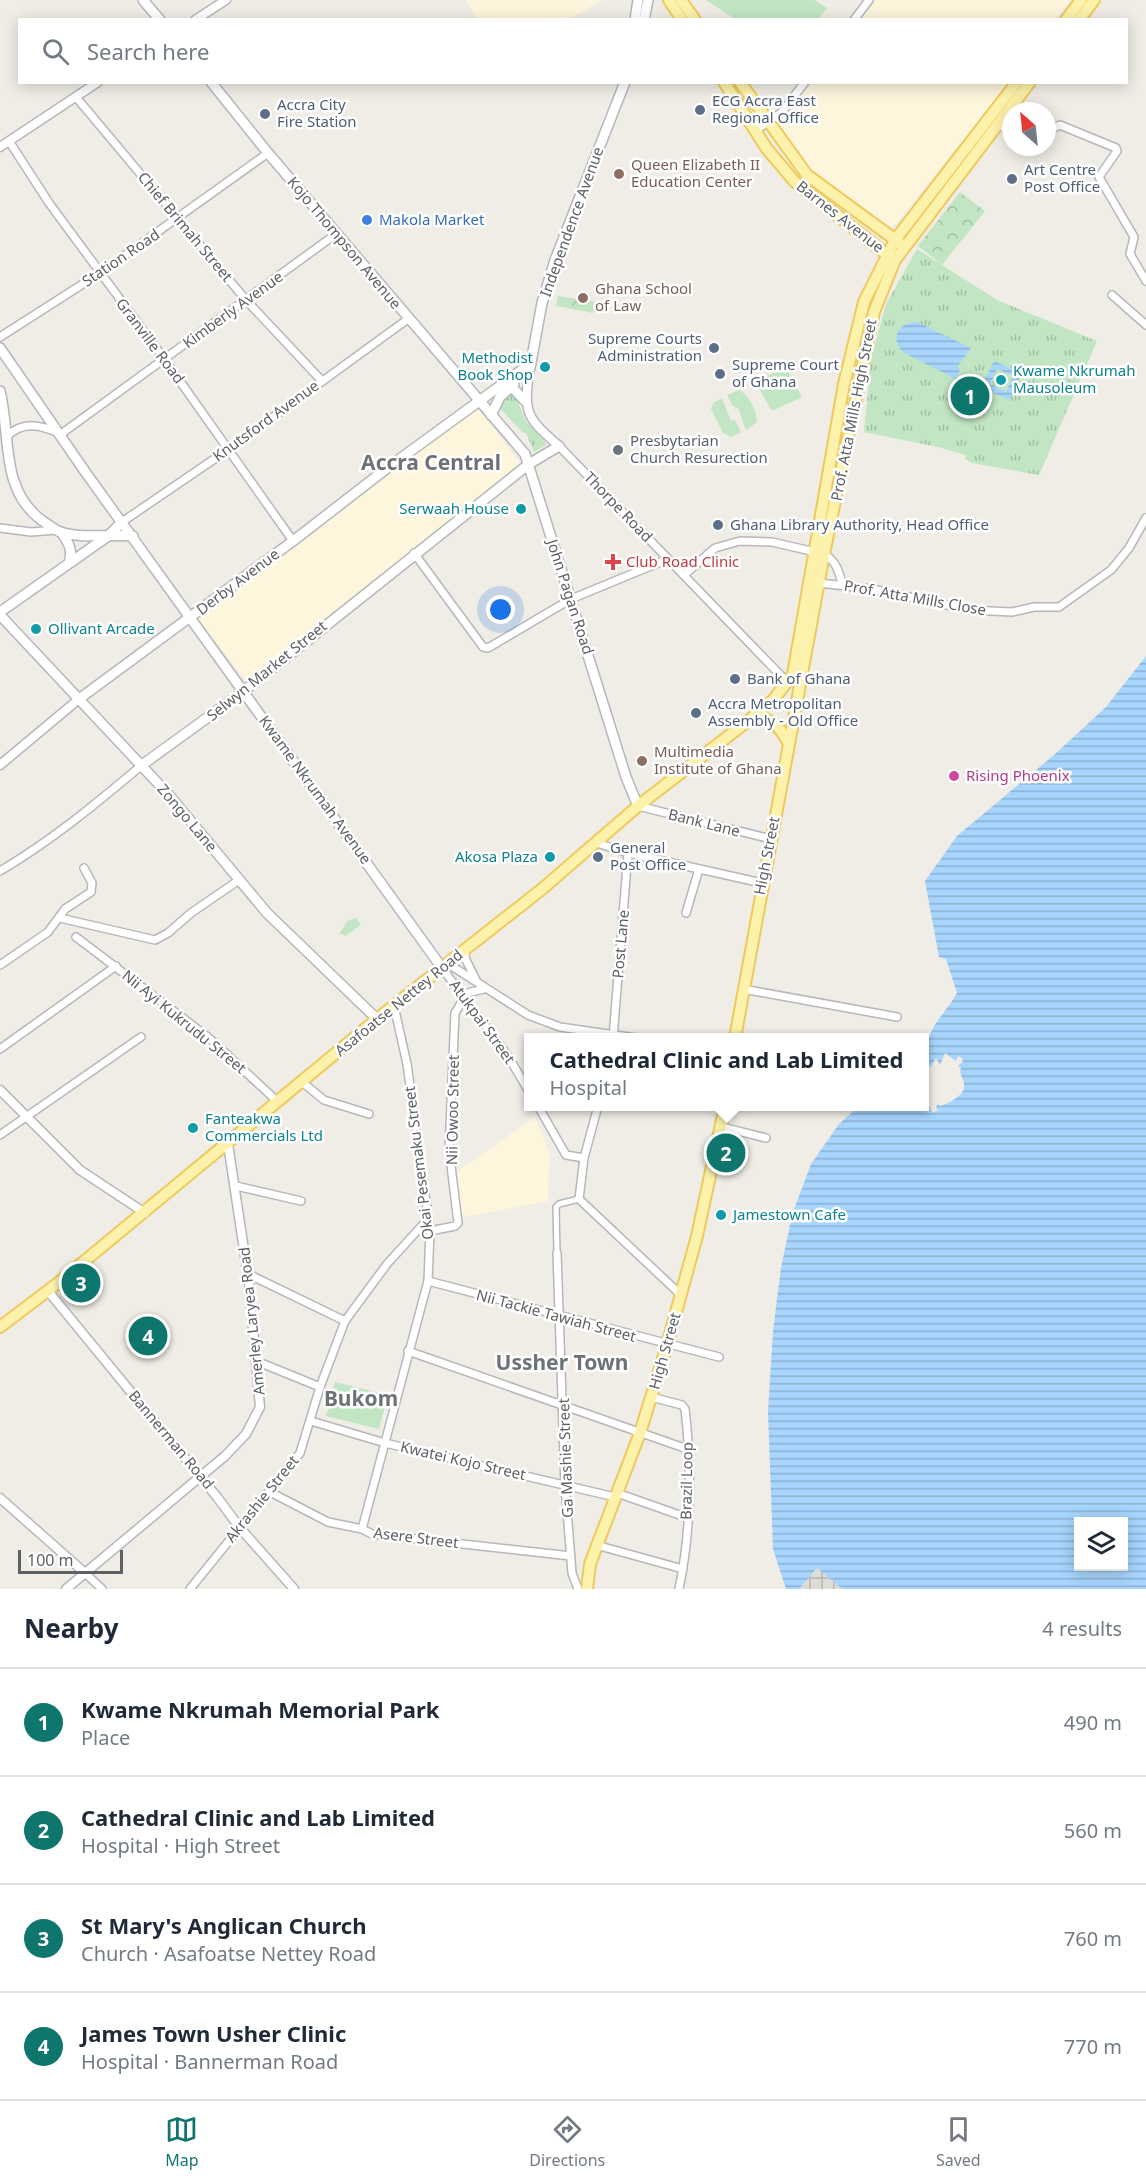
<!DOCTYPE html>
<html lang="en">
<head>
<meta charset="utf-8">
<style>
	body { margin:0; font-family:"Noto Sans",sans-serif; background:#f2f2f3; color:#1f2937 }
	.controls { position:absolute; right:18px; bottom:18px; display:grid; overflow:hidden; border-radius:0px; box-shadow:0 3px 15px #0003 }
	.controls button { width:54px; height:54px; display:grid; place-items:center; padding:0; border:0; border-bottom:2px solid #e0e1e3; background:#fff; color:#1f2937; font:30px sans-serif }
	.compass { position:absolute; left:1002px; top:102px; width:54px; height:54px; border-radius:50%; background:#fff; box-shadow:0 3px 15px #0003; rotate:333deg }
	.scale { position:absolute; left:18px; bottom:15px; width:105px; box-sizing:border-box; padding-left:6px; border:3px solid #5d6065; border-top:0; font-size:16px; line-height:21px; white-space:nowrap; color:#5d6065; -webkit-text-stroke:4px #fff; paint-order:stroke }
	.you { position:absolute; left:501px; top:610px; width:21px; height:21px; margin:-15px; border:4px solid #fff; border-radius:50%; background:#1a73e8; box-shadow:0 0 0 9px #1a73e833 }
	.badge { display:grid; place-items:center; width:39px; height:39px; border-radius:50%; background:#0f766e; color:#fff; font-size:20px; font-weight:700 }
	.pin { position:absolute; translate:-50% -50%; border:3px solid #fff; box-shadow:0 2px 6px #0006 }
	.popup { position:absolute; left:524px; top:1033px; width:405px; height:78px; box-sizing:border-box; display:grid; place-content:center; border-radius:0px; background:#fff; filter:drop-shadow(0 2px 4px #0005); font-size:20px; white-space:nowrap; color:#747a83 }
	.popup b { font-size:22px; color:#1f2937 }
	.popup::after { content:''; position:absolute; left:50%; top:100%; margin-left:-12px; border:12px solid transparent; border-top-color:#fff }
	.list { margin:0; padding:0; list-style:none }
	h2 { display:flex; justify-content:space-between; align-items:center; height:78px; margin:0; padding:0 24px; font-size:26px }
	h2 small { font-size:20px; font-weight:400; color:#747a83 }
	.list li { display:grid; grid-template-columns:39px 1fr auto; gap:18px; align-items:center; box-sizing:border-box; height:108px; padding:0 24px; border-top:2px solid #e0e1e3 }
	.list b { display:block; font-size:22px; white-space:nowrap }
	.list p { margin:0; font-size:20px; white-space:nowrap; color:#747a83 }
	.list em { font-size:20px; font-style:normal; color:#747a83 }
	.icon { flex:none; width:33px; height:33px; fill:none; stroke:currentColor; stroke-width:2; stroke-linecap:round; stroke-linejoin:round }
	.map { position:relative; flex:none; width:1146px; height:1589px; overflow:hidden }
	.search { position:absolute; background:#fff; box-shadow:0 3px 15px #0003; left:18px; right:18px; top:18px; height:66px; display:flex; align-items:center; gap:15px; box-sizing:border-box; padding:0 21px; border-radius:0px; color:#747a83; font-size:22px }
	.sheet { height:510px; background:#fff }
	nav { display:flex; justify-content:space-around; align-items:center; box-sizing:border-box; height:84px; border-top:2px solid #e0e1e3; background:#fff; font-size:16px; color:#747a83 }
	nav a { display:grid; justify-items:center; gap:3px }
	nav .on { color:#0f766e }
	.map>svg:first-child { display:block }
</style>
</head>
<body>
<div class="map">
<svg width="1146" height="1589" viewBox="0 0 1146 1589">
	<defs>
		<pattern id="industrial-grid" width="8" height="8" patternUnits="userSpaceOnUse" patternTransform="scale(1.5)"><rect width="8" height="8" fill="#dedcd7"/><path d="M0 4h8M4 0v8" fill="none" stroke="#b7b6b2"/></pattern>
		<pattern id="forest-crowns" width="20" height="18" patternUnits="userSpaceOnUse" patternTransform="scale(1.5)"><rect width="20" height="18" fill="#c2e6c3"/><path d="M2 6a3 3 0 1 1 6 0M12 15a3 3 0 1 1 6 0" fill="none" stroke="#a1bea2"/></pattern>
		<pattern id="park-tufts" width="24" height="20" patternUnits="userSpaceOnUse" patternTransform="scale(1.5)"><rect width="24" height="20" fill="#c2e6c3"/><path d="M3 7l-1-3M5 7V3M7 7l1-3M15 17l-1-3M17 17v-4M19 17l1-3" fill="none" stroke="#a1bea2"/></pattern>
		<pattern id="water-rules" width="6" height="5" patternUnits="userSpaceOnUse" patternTransform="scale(1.5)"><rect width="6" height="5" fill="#a7d5fd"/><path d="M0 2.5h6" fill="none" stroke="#8bb0d0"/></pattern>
	</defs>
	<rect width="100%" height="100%" fill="#efede5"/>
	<g fill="#fdf6dc">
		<polygon points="465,0 602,0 570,19 479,20"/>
		<polygon points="877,0 1070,0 1055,19 861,19"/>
		<polygon points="811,83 1008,83 896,224 886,227 841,197 803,166 776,127"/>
		<polygon points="475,405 523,467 247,682 199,620"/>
		<polygon points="535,1117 549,1152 548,1201 459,1218 455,1173"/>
	</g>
	<polygon fill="url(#industrial-grid)" points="817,1568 842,1589 799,1589"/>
	<g fill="#c2e6c3">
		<polygon points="706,0 815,0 827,8 819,19 735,19"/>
		<polygon points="786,366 802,397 772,411 755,382"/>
		<path d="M739 390C749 395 757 411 757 422L746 430 738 408 733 406 727 395Z"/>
		<polygon points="722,398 731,421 735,420 741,432 731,437 723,433 711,409 713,403"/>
		<polygon points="335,1382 388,1395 379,1429 326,1416"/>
	</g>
	<g fill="url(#forest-crowns)">
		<polygon points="960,192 985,211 942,265 918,246"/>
		<polygon points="558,296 595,302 593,313 556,306"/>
		<polygon points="356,918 361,925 345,936 340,933 347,921"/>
	</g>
	<g fill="url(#park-tufts)">
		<polygon points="917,249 997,300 1097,341 1039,475 972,463 965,459 965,455 938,447 864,432 871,360 886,304"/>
		<polygon points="513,391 526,421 545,442 546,445 534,452 526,433 522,432 499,407"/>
	</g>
	<g fill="url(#water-rules)" fill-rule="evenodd">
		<path d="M917 322 971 348 957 367 960 369 956 379 904 353C889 339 898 322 917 322Z"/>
		<path d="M994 361 1022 373 1009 400 981 387ZM997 369 1013 376 1006 392 990 384Z"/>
		<path d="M1146 656V1589H842L817 1568 799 1589H786L773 1549 768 1412 773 1331 781 1268 792 1215 811 1164 839 1124 858 1107 924 1106V1103L929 1105 933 1113 938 1110 936 1107 938 1104 940 1106C948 1104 966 1095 964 1085 964 1082 961 1075 960 1071L961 1068 958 1066 963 1061 962 1058 958 1056 956 1061 945 1053 940 1065 936 1058 930 1068C921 1029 939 1024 957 993L946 959 939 957 925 881 957 836 1054 755 1106 707ZM1078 1522H1124V1566H1078Z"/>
	</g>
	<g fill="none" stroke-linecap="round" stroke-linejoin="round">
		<defs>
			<polyline id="pedestrian" points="557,1253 556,1207 559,1204 579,1199"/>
			<g id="minor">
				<polyline points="854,20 869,0"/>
				<polyline points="76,97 246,300 322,381"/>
				<polyline points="998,124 1011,132"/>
				<polyline points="755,131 782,112 805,82"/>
				<polyline points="1047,131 1060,125 1116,148 1117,151 1099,177 1134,237 1130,254 1146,281"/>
				<polyline points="9,141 49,203 165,360 293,541"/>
				<polyline points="1112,295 1146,325"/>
				<polyline points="0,337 100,273 268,153"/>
				<path d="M6 437C23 420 41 425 61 434L336 234"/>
				<polyline points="559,446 787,682"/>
				<polyline points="122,522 229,449 408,319"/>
				<polyline points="0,528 31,532 56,530"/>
				<polyline points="414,553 483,647 488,648 571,599 668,559"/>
				<path d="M684 575 715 548 740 541 772 542 824 554C836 561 839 571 842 584"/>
				<polyline points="819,583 872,589 970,610 1012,612 1034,607 1059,607 1111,570 1129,548 1146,518"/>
				<polyline points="638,806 771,839"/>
				<polyline points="597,843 628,853 762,883"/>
				<path d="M0 871C51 841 97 803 142 765"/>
				<polyline points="686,913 699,869"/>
				<polyline points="60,918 155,940 168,933 191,913 239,880"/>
				<polyline points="76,937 209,1038 278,1102"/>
				<polyline points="464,950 466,960 476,980"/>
				<polyline points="447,963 528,1015 560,1027 636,1038"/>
				<polyline points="0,965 48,932 65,909 91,892 92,883 84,868"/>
				<polyline points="442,968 508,1056 528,1090"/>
				<polyline points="743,989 897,1017"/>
				<polyline points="613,1038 628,853"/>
				<polyline points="0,1049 116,966"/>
				<polyline points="302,1082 324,1100 369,1114"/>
				<polyline points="538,1106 566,1155 584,1158"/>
				<polyline points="598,1106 584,1158 579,1199 680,1294"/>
				<polyline points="722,1127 766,1138"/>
				<polyline points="0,1135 141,1037"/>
				<polyline points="236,1186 301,1201"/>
				<polyline points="430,1231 455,1226 458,1223 449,1149 455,1013 467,993 484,989"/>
				<polyline points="557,1253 565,1486 572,1573 578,1589"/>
				<polyline points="248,1274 345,1321"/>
				<polyline points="428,1281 719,1357"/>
				<polyline points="408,1351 690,1450"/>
				<polyline points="256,1361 320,1387"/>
				<path d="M651 1397 682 1405 685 1409C692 1468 691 1531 679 1589"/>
				<polyline points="311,1421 385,1443 615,1497"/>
				<polyline points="270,1492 328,1522 362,1529 372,1534 571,1556"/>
				<polyline points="617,1493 688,1518"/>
				<polyline points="362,1529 428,1281 430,1231 407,1064 394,1006"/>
				<polyline points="596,1545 683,1569"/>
				<polyline points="85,1573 102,1589"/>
				<polyline points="190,1589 300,1453 320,1387 345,1321 387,1264 428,1219"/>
			</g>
			<g id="tertiary">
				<polyline points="195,20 226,0"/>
				<polyline points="0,147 98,82"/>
				<path d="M529 373C523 414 528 419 559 446"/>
				<polyline points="0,765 79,699"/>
				<polyline points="0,1090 80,1170 145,1213"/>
				<polyline points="48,1291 217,1497 240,1528 294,1589"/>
				<polyline points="0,1498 85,1573"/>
				<polyline points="66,1589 225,1456 246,1434 260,1407 249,1283 228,1144"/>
			</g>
			<g id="secondary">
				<polyline points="143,0 160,20"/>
				<polyline points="635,20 638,0"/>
				<polyline points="644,20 648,0"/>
				<polyline points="211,82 268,153 525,454 626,777 638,806"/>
				<polyline points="0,348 86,473 442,968"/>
				<polyline points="530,368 542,303 555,260 625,82"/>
				<polyline points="511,386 525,401"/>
				<path d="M0 391C11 436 0 488 40 519 46 523 53 529 60 532 83 539 110 534 133 536"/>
				<polyline points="491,415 500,397 514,384"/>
				<path d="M61 532C69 543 73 550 69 563"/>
				<polyline points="0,612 108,536 122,522"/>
				<polyline points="0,615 168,794 267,913 377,1019"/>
				<polyline points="79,699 293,541 386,469 530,364"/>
				<polyline points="142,765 244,691 529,464 559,446"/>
			</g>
			<g id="primary">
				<polyline points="669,0 682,20"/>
				<polyline points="681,0 695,20"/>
				<polyline points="1066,20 1081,0"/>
				<polyline points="1079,20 1094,0"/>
				<polyline points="724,82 767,149 795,182 890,257"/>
				<polyline points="740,82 807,175 901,244"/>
				<path d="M753 717C772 718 779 726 788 742"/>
				<polyline points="735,1038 824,554 874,312 895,260 1030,82"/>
				<polyline points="0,1327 58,1283 377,1019 542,889 638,806 753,717 774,699 793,674 844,384 864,302 895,240 1017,82"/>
				<polyline points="587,1589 590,1564 640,1433 667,1345 697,1236 725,1106"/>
			</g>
		</defs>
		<use href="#pedestrian" stroke="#b5b7bb" stroke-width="8"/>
		<use href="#minor" stroke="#b5b7bb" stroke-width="10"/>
		<use href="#tertiary" stroke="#b5b7bb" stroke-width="11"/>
		<use href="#secondary" stroke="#b4b7bc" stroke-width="12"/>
		<use href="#primary" stroke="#eeca5e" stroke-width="14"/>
		<use href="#pedestrian" stroke="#fff" stroke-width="5"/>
		<use href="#minor" stroke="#fff" stroke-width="7"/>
		<use href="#tertiary" stroke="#fff" stroke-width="8"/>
		<use href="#secondary" stroke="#fff" stroke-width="9"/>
		<use href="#primary" stroke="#fdf2ab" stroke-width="10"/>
	</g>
	<g fill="#5c6f8a" stroke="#fff" stroke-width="2">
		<circle cx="700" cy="110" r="6"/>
		<circle cx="265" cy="114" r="6"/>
		<circle cx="1012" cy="179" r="6"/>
		<circle cx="714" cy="348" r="6"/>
		<circle cx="720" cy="374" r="6"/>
		<circle cx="718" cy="525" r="6"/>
		<circle cx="735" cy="679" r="6"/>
		<circle cx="696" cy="713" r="6"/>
		<circle cx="598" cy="857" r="6"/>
	</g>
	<g fill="#8d6e63" stroke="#fff" stroke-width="2">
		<circle cx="619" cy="174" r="6"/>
		<circle cx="583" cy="298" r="6"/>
		<circle cx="642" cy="761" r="6"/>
	</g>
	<circle fill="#3f7fe0" stroke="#fff" stroke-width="2" cx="367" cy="220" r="6"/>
	<g fill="#0f9aa8" stroke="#fff" stroke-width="2">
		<circle cx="545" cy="367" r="6"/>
		<circle cx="1001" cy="380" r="6"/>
		<circle cx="521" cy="509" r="6"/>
		<circle cx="36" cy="629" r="6"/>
		<circle cx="550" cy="857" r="6"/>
		<circle cx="193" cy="1128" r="6"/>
		<circle cx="721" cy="1215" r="6"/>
	</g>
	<circle fill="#6b7280" stroke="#fff" stroke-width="2" cx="618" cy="450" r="6"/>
	<path fill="#e0444e" stroke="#fff" stroke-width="2" d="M610 553h6v6h6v6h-6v6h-6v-6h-6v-6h6z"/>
	<circle fill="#d1479c" stroke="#fff" stroke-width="2" cx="954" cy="776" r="6"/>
	<g text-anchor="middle" stroke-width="5" stroke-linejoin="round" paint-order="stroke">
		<g font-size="15" fill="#4e5e75" stroke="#fff" text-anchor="start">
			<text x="712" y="106">ECG Accra East<tspan x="712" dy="17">Regional Office</tspan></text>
			<text x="277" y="110">Accra City<tspan x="277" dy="17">Fire Station</tspan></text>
			<text x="1024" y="175">Art Centre<tspan x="1024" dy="17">Post Office</tspan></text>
			<text x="702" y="344" text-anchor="end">Supreme Courts<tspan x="702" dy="17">Administration</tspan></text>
			<text x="732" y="370">Supreme Court<tspan x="732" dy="17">of Ghana</tspan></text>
			<text x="730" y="530">Ghana Library Authority, Head Office</text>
			<text x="747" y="684">Bank of Ghana</text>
			<text x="708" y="709">Accra Metropolitan<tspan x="708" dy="17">Assembly - Old Office</tspan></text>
			<text x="610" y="853">General<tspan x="610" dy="17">Post Office</tspan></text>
		</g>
		<g font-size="15" fill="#785e54" stroke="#fff" text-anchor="start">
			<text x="631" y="170">Queen Elizabeth II<tspan x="631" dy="17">Education Center</tspan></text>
			<text x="595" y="294">Ghana School<tspan x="595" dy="17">of Law</tspan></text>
			<text x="654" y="757">Multimedia<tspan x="654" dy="17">Institute of Ghana</tspan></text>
		</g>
		<g font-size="15" fill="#5d6065" stroke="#fff">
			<text transform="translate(840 217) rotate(38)" y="5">Barnes Avenue</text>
			<text transform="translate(572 222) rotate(-70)" y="5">Independence Avenue</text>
			<text transform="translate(185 227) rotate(50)" y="5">Chief Brimah Street</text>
			<text transform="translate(344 243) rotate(50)" y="5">Kojo Thompson Avenue</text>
			<text transform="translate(121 258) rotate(-34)" y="5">Station Road</text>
			<text transform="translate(233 310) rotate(-36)" y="5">Kimberly Avenue</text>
			<text transform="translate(150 341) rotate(53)" y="5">Granville Road</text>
			<text transform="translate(854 410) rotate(-79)" y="5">Prof. Atta Mills High Street</text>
			<text transform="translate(266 421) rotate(-36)" y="5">Knutsford Avenue</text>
			<text transform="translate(618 507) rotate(46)" y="5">Thorpe Road</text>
			<text transform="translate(238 582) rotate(-37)" y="5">Derby Avenue</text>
			<text transform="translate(570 597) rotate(72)" y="5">John Pagan Road</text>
			<text transform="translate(915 598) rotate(10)" y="5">Prof. Atta Mills Close</text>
			<text transform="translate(267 671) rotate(-39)" y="5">Selwyn Market Street</text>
			<text transform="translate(315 790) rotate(54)" y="5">Kwame Nkrumah Avenue</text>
			<text transform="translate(187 818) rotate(50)" y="5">Zongo Lane</text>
			<text transform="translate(704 823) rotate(14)" y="5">Bank Lane</text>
			<text transform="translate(767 856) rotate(-79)" y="5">High Street</text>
			<text transform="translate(621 944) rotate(-85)" y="5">Post Lane</text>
			<text transform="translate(399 1003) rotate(-39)" y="5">Asafoatse Nettey Road</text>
			<text transform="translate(184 1022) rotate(39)" y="5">Nii Ayi Kukrudu Street</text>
			<text transform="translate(482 1022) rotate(54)" y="5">Atukpai Street</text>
			<text transform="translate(453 1110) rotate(-89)" y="5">Nii Owoo Street</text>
			<text transform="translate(419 1163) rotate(-97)" y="5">Okai Pesemaku Street</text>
			<text transform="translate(556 1316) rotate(15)" y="5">Nii Tackie Tawiah Street</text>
			<text transform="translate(252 1321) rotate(-96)" y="5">Amerley Laryea Road</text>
			<text transform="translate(665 1351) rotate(-74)" y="5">High Street</text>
			<text transform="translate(171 1440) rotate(50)" y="5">Bannerman Road</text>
			<text transform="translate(566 1458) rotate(-92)" y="5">Ga Mashie Street</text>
			<text transform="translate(463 1461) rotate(13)" y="5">Kwatei Kojo Street</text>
			<text transform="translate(687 1481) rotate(-89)" y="5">Brazil Loop</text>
			<text transform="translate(262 1499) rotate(-51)" y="5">Akrashie Street</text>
			<text transform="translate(416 1538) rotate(7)" y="5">Asere Street</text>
		</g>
		<g font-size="15" fill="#366cbe" stroke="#fff" text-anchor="start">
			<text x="379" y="225">Makola Market</text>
		</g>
		<g font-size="15" fill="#0d838f" stroke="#fff" text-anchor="start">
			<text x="533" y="363" text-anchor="end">Methodist<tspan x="533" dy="17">Book Shop</tspan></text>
			<text x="1013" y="376">Kwame Nkrumah<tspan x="1013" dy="17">Mausoleum</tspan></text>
			<text x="509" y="514" text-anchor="end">Serwaah House</text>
			<text x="48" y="634">Ollivant Arcade</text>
			<text x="538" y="862" text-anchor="end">Akosa Plaza</text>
			<text x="205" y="1124">Fanteakwa<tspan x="205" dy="17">Commercials Ltd</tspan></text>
			<text x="733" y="1220">Jamestown Cafe</text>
		</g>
		<g font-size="15" fill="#5b616d" stroke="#fff" text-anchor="start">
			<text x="630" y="446">Presbytarian<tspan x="630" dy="17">Church Resurection</tspan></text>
		</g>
		<g font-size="15" fill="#be3a42" stroke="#fff" text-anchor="start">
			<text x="626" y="567">Club Road Clinic</text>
		</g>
		<g font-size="15" fill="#b23c85" stroke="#fff" text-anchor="start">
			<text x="966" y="781">Rising Phoenix</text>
		</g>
		<g font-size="21" font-weight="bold" fill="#6e7277" stroke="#fff">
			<text x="431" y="470">Accra Central</text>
			<text x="562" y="1370">Ussher Town</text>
			<text x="361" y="1406">Bukom</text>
		</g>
	</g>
</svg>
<div class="controls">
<button><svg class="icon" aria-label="layers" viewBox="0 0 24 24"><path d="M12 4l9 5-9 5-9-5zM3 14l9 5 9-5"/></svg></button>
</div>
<svg class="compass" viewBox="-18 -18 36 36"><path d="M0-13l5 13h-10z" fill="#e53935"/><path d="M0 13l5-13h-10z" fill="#747a83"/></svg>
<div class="scale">100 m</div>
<div class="you"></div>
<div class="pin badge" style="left:970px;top:396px">1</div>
<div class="pin badge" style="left:726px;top:1153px">2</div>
<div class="popup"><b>Cathedral Clinic and Lab Limited</b>Hospital</div>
<div class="pin badge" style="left:81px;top:1283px">3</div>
<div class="pin badge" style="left:148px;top:1336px">4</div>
<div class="search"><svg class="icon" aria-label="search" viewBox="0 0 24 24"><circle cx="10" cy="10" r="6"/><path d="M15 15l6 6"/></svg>Search here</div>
</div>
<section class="sheet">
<h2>Nearby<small>4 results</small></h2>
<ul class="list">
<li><span class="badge">1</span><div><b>Kwame Nkrumah Memorial Park</b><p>Place</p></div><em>490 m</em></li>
<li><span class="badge">2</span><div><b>Cathedral Clinic and Lab Limited</b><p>Hospital · High Street</p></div><em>560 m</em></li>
<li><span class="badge">3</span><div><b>St Mary's Anglican Church</b><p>Church · Asafoatse Nettey Road</p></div><em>760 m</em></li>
<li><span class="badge">4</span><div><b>James Town Usher Clinic</b><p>Hospital · Bannerman Road</p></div><em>770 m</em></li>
</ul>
</section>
<nav>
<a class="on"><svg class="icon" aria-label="map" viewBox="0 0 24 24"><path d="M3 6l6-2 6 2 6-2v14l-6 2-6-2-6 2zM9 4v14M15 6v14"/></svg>Map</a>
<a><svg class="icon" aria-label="directions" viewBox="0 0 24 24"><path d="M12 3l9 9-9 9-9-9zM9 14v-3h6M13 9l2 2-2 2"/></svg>Directions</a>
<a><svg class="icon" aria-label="saved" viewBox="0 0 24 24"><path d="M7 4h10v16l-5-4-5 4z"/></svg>Saved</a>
</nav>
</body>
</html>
